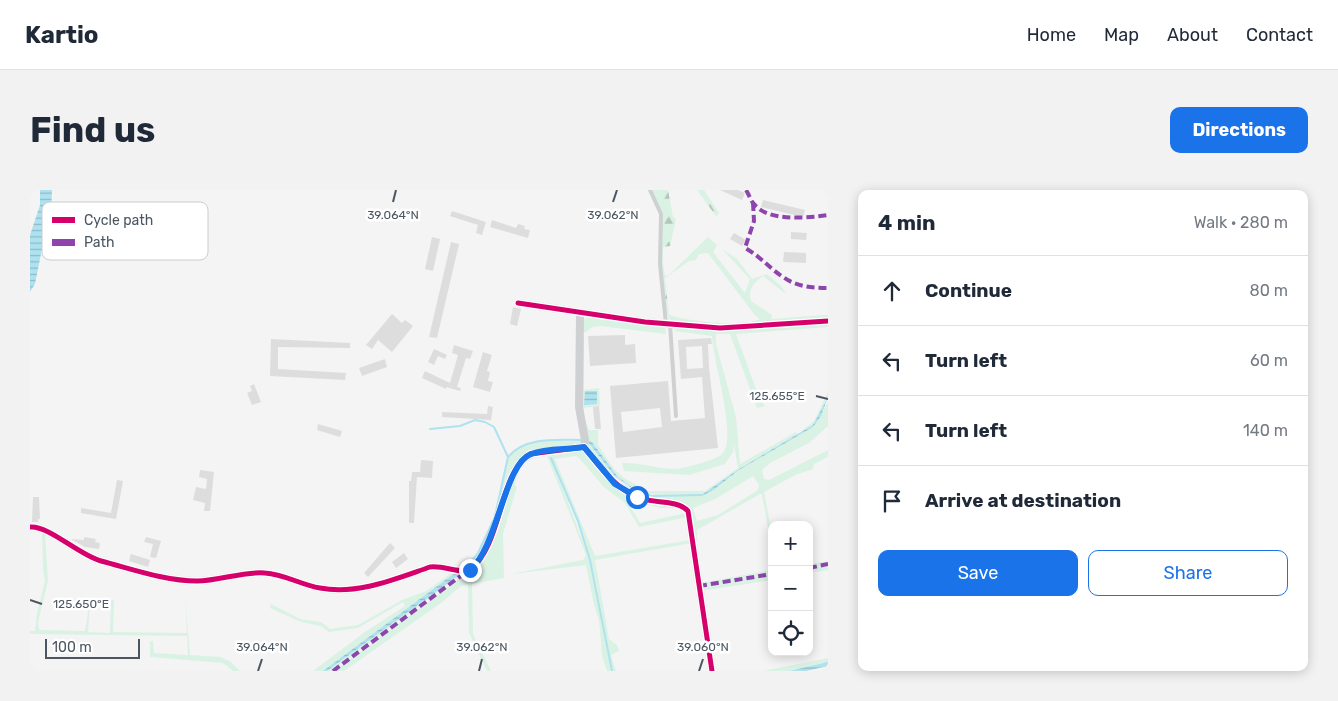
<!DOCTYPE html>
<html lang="en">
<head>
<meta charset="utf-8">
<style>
	body { margin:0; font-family:Rubik,sans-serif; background:#f2f2f3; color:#1f2937 }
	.controls { position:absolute; right:15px; bottom:15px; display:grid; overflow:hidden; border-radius:10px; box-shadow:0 2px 12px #0003 }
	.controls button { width:45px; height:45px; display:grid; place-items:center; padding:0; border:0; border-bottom:1px solid #e0e1e3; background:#fff; color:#1f2937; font:25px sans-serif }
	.scale { position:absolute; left:15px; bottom:12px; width:95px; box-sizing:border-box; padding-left:5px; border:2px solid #4a5661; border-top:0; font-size:14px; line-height:18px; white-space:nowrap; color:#4a5661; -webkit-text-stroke:4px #fff; paint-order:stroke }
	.stop { position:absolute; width:15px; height:15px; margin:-11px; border:4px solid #1a73e8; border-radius:50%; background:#fff }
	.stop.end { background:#1a73e8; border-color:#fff; box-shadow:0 1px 5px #0008 }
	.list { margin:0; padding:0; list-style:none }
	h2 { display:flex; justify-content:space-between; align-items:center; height:65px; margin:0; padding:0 20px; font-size:21px }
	h2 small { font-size:16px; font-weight:400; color:#747a83 }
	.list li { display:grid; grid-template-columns:32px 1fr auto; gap:15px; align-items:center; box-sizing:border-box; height:70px; padding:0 20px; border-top:1px solid #e0e1e3 }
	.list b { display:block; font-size:19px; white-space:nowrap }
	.list em { font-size:16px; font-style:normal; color:#747a83 }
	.actions { display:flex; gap:10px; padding:15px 20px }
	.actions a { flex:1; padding:11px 0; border:1px solid #1a73e8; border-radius:10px; text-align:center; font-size:18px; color:#1a73e8 }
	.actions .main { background:#1a73e8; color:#fff }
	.icon { flex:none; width:28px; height:28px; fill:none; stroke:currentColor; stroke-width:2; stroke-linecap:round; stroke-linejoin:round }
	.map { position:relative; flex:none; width:798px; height:481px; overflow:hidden; border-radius:10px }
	header { display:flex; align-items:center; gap:30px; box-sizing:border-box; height:70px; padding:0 25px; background:#fff; border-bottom:1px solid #e0e1e3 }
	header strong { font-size:24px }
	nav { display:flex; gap:28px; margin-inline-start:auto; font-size:18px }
	.intro { display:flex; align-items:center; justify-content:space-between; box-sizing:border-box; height:120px; padding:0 30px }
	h1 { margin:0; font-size:35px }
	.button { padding:12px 22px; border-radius:10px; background:#1a73e8; color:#fff; font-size:18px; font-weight:700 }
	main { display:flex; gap:30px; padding:0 30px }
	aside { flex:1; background:#fff; border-radius:10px; box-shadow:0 2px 12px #0003 }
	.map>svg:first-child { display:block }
</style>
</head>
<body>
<header>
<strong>Kartio</strong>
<nav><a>Home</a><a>Map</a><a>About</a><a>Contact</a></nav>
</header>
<div class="intro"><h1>Find us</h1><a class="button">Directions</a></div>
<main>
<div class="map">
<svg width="798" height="481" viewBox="0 0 798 481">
	<defs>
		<pattern id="forest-firs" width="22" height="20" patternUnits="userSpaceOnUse" patternTransform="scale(1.25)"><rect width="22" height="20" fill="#d9f2e3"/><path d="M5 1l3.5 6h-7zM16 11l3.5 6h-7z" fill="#b2c7bb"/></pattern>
		<pattern id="water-rules" width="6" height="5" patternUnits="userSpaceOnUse" patternTransform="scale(1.25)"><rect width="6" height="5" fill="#aee2f0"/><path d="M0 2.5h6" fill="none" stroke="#90bac6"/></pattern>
	</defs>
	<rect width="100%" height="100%" fill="#f4f4f4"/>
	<g fill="#d9f2e3" fill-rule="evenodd">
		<path d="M678 47 687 55 683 62 715 103 720 89 692 59 707 69 722 89 737 84 751 96 756 104 733 86C723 93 718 99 721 111L742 125 741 129 794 125H798V129L707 136 640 130 637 124C654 131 712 138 730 129L724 124 678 63 669 64 666 70 659 71 634 89V86L639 85Z"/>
		<polygon points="559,127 635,136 636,144 570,136 562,137 556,142 550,143 553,130"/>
		<path d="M777 133H798V137L706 144 730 210 735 216 727 218 700 144H686V154L706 227 710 274 766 242 768 244 784 231 798 202V207L783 235 709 279 677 303 671 304 627 305 611 302 590 289 562 252 557 250 551 225 550 147H554V200L569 198 570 216 553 218 554 228 559 240H568V255L584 279 594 288 617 301H675L708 278 704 254 703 262 695 274 659 285 594 281 592 273C610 272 628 279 646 279 655 278 688 270 693 263 707 245 683 171 682 146L644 141 647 138 709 141Z"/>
		<path d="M798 211V236L779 253 740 273 732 280 734 289 739 290 798 260V267L784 274 783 279 765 285 734 302 741 338 738 339 732 304H730L667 340V372L659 321 622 310 594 298 558 258 557 251 590 291 608 303 629 307 678 304 709 280 783 237 791 226ZM723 286 729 295 728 300 688 325 667 331 663 318 687 308Z"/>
		<path d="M552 251 551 254 492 268 454 359 445 374 435 381C463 344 468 313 478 269 493 245 528 252 552 251Z"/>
		<path d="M549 259 561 266 585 295 606 308 651 318H631L601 311 599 314 610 333 656 323 658 327 609 337 595 313 574 297 549 268 546 266 525 269 565 366 661 350 662 353 565 370 579 449 587 455 589 461 581 465 586 481H582C574 443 570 405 560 368 551 334 536 300 521 268L560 370 581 481H577L572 466 569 430 564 415 556 375 481 384 553 370 556 365 517 266C496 268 489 275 485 295L487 297 473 344 474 388 442 394 443 444 461 481H457L439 443 438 394 431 396 411 413 314 481H304L447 376 464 341 483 286 492 272 506 264Z"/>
		<polygon points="12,342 15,343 18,391 8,432 9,440 55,441 60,411 58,442 80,443 81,410 84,410 83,442 157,443 155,408 160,465 191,467 201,472 210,481 203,481 193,473 120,467 120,451 123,451 124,463 158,465 157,446 0,444 0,441 5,441 7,423 15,391 13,380"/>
		<polygon points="798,371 798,380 779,383 779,374"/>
		<path d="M402 378 421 380 432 384 302 481H297L429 385 426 382 293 481H283L335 442 375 416 373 412 328 438 299 442 291 436 271 432 240 418 241 414 270 429 291 432 300 439 328 435 372 410 396 401 420 384C404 372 365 394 346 398 299 411 290 399 247 389L248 387C286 397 306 407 347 396 365 391 383 382 402 378Z"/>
		<polygon points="742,380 742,390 671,401 670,393"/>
		<polygon points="798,468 798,472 759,481 733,481"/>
	</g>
	<g fill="url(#forest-firs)">
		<polygon points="622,0 638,0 643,27 646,29 640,56 633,57 633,72 639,124 637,124 631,73 632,24"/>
		<polygon points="667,0 674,0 689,23 686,26"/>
	</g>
	<g fill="url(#water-rules)">
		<polygon points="10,0 22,0 20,46 12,59 5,94 0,102 0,45 10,15"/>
		<polygon points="555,201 567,201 567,214 554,215"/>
		<polygon points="798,207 791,226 783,237 709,280 682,301 672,306 624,307 607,302 585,286 557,251 557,250 562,252 588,287 606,300 622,305 673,304 709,279 783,235"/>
		<polygon points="426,382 429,385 297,481 293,481"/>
		<polygon points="798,472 798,476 776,481 759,481"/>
	</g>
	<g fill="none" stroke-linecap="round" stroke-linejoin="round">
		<g stroke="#aee2f0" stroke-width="2">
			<polyline points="400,239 430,236 445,230 455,232 464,237 478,267"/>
			<polyline points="521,268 548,331 560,370 582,481"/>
			<path d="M465 326 478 267C495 246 528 250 552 250"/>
			<polyline points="436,378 448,363 463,331"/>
		</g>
	</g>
	<g fill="#ddddde" fill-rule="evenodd">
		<polygon points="690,0 708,0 715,3 712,10"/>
		<polygon points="733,10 775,20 773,27 731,17"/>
		<polygon points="422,21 456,32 452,45 446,43 448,35 420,26"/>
		<polygon points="462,30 486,38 488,34 495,36 494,39 500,40 498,48 460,37"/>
		<polygon points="761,42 777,43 776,50 761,49"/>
		<polygon points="704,43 716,50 712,56 700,49"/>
		<polygon points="402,47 410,49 403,81 395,79"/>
		<polygon points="421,52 429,54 407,148 399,147"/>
		<polygon points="754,62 776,63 776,73 753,72"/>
		<polygon points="483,117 491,119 487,136 480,134"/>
		<polygon points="362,124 372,133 375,130 383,136 362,162 348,150 342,159 336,155"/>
		<polygon points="595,145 595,155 605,154 606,173 560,176 558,146"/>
		<path d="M681 148 682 154H678L679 177 688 258 586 268 580 196 638 191 641 231 675 228 672 187 651 189 648 150ZM672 156 673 178 657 179 656 157ZM630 218 632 237 593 242 591 222Z"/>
		<polygon points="241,149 320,153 320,158 248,157 248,179 316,183 315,190 240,186"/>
		<polygon points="424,155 443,161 440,169 436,168 427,197 431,198 430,201 416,197 416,199 392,188 395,181 420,193 428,165 422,163"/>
		<polygon points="404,159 417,165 415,169 408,166 404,175 398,172"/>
		<polygon points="453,162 462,165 457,181 460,182 458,191 463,192 460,202 443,197"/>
		<polygon points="355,169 357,177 332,186 329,178"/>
		<polygon points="224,194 231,212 222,215 217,203 222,201 220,196"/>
		<polygon points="458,216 463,217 461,230 412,227 412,222 457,224"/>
		<polygon points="569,216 571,239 565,239 563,217"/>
		<polygon points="288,234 312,241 310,247 287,240"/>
		<polygon points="391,270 403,271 402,288 387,287 384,333 379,333 379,291 381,291 382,282 390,282"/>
		<polygon points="170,280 184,282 180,321 174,321 175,313 163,310 166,297 176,299 177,289 169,287"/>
		<polygon points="87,290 93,291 86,329 51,323 51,318 81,323"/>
		<polygon points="3,307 9,307 10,329 8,329 8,332 2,332"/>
		<polygon points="54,347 66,349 65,352 70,353 69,359 55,357 41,349 54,350"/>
		<polygon points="116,347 131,351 126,368 120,367 123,354 114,352"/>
		<polygon points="360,353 365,358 338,387 334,383"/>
		<polygon points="374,363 378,369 366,378 362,372"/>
		<polygon points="101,364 120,370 118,377 99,371"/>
	</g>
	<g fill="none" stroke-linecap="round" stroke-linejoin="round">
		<g stroke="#ced0d2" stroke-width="4">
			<polyline points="620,0 631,24 630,74 636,134"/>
			<polyline points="640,134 646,226"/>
		</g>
		<g stroke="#ced0d2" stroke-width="8">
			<polyline points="488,113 615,132 690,138 798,131"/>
			<polyline points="550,123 549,217 555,250 554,257"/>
			<path d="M0 337C18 335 49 365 71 371 102 379 135 391 167 391 190 391 213 381 235 383 254 384 271 395 290 398 328 405 365 389 400 377 414 375 429 384 440 380 473 353 468 285 500 264L554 257C570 277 585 299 610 308 625 314 646 309 658 321L682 481"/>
		</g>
		<g stroke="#8e44ad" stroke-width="4" stroke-dasharray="8 4" stroke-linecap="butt">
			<path d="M716 0C719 4 720 10 724 14 738 32 778 28 798 25"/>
			<path d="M723 13 724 31 715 58C730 66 739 78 753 87 767 97 782 98 798 98"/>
			<polyline points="779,378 798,374"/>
			<polyline points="669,396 742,384"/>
			<polyline points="303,481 436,382"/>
		</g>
		<defs>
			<g id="cycleway">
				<polyline points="488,113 615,132 690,138 798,131"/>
				<path d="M0 337C18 335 49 365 71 371 102 379 135 391 167 391 190 391 213 381 235 383 254 384 271 395 290 398 328 405 365 389 400 377 414 375 429 384 440 380 473 353 468 285 500 264L554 257C570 277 585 299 610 308 625 314 646 309 658 321L682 481"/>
			</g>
		</defs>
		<use href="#cycleway" stroke="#fff" stroke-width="8"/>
		<use href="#cycleway" stroke="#d6006c" stroke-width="5"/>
	</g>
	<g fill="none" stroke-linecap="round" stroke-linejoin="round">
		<path stroke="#1a73e8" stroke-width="6" d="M440 380C468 357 474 274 501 264 517 258 537 260 554 257L585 294 607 307"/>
	</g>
	<path fill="none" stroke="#4a5661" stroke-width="2" d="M363 12 366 0M583 12 587 0M786 206 798 209M0 410 12 414M228 481 232 469M449 481 452 469M669 481 673 469"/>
	<rect x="12" y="12" width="166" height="58" rx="8" fill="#fff" stroke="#c9ccd0" stroke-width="1"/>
	<rect x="22" y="27" width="23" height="6" fill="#d6006c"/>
	<rect x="22" y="49" width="23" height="7" fill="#8e44ad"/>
	<g font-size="14" fill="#4a5661">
		<text x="54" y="35">Cycle path</text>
		<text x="54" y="57">Path</text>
	</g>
	<g font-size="12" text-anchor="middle" fill="#4a5661" stroke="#fff" stroke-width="5" stroke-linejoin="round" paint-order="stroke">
		<text x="363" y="29">39.064°N</text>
		<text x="583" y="29">39.062°N</text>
		<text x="747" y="210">125.655°E</text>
		<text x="51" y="418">125.650°E</text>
		<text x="232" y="461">39.064°N</text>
		<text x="452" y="461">39.062°N</text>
		<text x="673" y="461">39.060°N</text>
	</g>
</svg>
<div class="controls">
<button>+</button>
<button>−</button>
<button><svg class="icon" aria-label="locate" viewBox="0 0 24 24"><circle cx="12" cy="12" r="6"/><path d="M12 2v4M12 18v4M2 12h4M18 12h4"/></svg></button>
</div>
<div class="scale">100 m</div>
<div class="stop" style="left:607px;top:307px"></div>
<div class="stop end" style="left:440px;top:380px"></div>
</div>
<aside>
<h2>4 min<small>Walk · 280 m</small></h2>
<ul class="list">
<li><svg class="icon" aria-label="ahead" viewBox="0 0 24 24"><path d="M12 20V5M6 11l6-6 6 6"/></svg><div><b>Continue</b></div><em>80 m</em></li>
<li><svg class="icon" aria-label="left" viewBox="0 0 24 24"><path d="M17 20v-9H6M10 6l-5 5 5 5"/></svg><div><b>Turn left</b></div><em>60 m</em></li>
<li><svg class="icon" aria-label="left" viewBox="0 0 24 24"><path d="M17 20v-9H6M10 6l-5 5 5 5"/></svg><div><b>Turn left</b></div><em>140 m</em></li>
<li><svg class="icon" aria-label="arrive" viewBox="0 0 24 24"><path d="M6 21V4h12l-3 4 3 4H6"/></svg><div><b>Arrive at destination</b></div></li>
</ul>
<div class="actions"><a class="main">Save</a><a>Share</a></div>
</aside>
</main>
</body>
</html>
